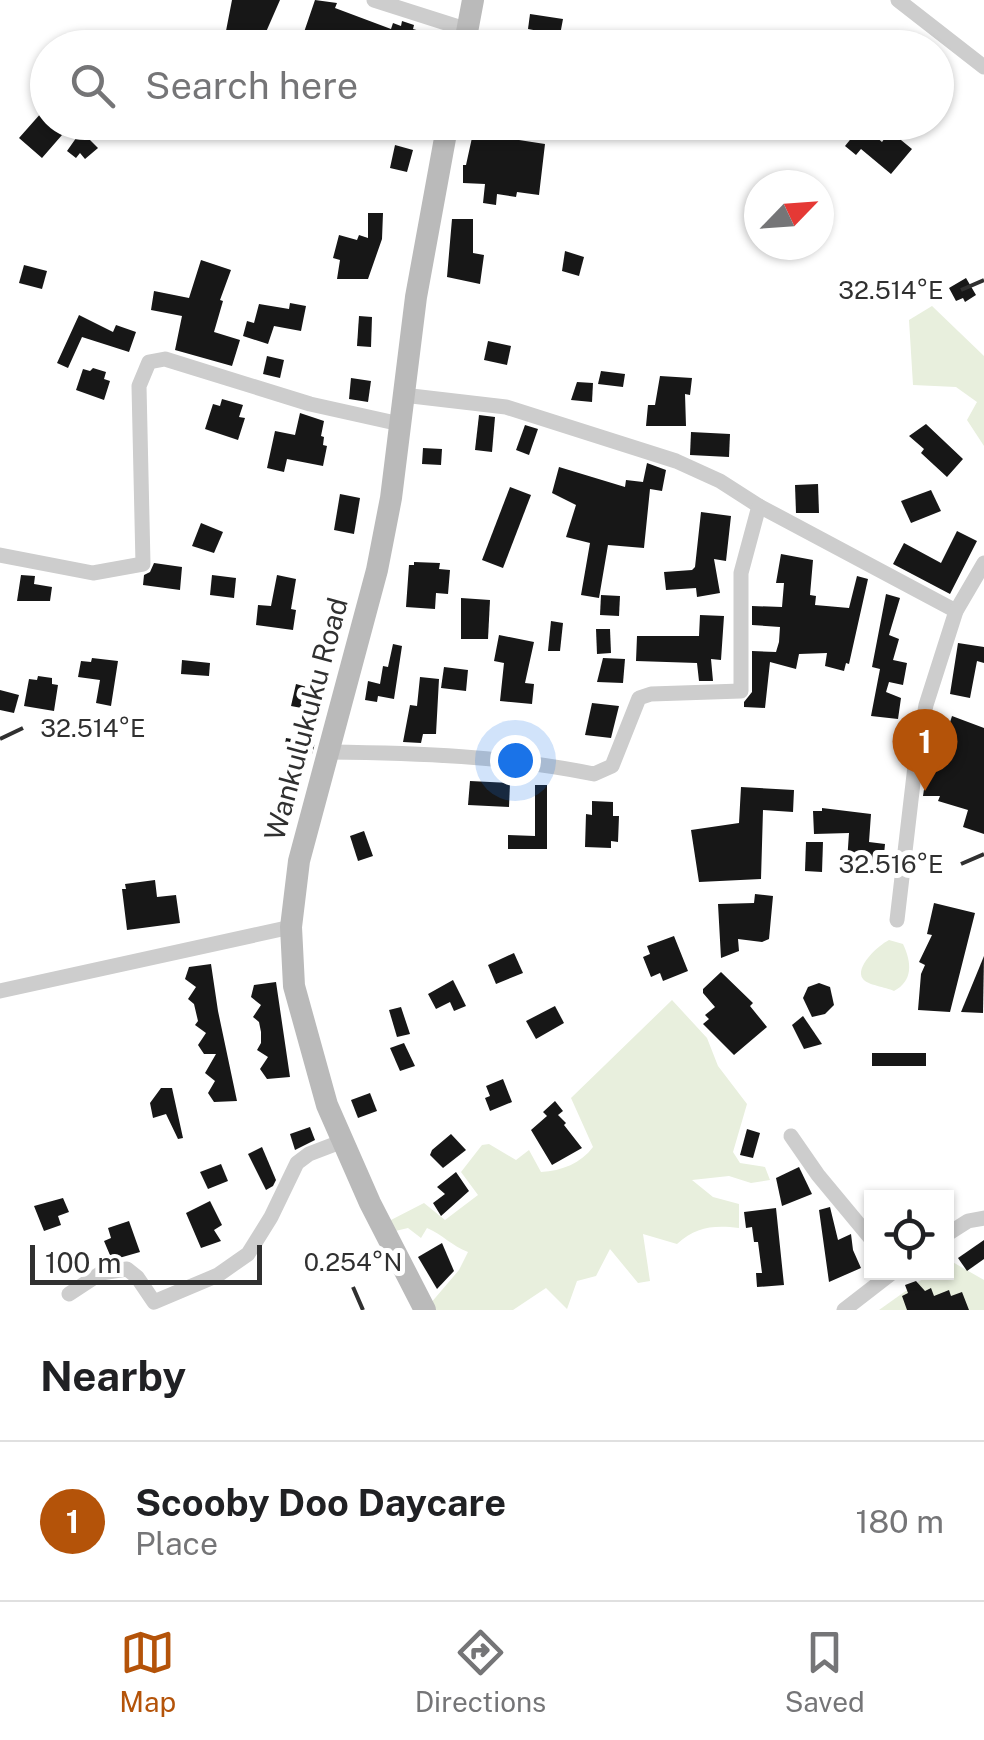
<!DOCTYPE html>
<html lang="en">
<head>
<meta charset="utf-8">
<style>
	body { margin:0; font-family:"Public Sans",sans-serif; background:#f6f6f6; color:#202124 }
	.controls { position:absolute; right:30px; bottom:30px; display:grid; overflow:hidden; border-radius:0px; box-shadow:0 2px 8px #0004 }
	.controls button { width:90px; height:90px; display:grid; place-items:center; padding:0; border:0; border-bottom:2px solid #e0e0e0; background:#fff; color:#202124; font:50px sans-serif }
	.compass { position:absolute; left:744px; top:170px; width:90px; height:90px; border-radius:50%; background:#fff; box-shadow:0 2px 8px #0004; rotate:65deg }
	.scale { position:absolute; left:30px; bottom:25px; width:232px; box-sizing:border-box; padding-left:10px; border:5px solid #303030; border-top:0; font-size:28px; line-height:35px; white-space:nowrap; color:#303030; -webkit-text-stroke:8px #fff; paint-order:stroke }
	.you { position:absolute; left:515px; top:760px; width:35px; height:35px; margin:-25px; border:8px solid #fff; border-radius:50%; background:#1a73e8; box-shadow:0 0 0 15px #1a73e833 }
	.badge { display:grid; place-items:center; width:65px; height:65px; border-radius:50%; background:#b45309; color:#fff; font-size:32px; font-weight:700 }
	.pin { position:absolute; translate:-50% -82px; filter:drop-shadow(0 2px 5px #0008) }
	.pin::after { content:''; position:absolute; top:52px; width:35px; height:30px; background:inherit; clip-path:polygon(0 0,100% 0,50% 100%) }
	.list { margin:0; padding:0; list-style:none }
	h2 { display:flex; justify-content:space-between; align-items:center; height:130px; margin:0; padding:0 40px; font-size:42px }
	h2 small { font-size:32px; font-weight:400; color:#757577 }
	.list li { display:grid; grid-template-columns:65px 1fr auto; gap:30px; align-items:center; box-sizing:border-box; height:160px; padding:0 40px; border-top:2px solid #e0e0e0 }
	.list b { display:block; font-size:38px; white-space:nowrap }
	.list p { margin:0; font-size:32px; white-space:nowrap; color:#757577 }
	.list em { font-size:32px; font-style:normal; color:#757577 }
	.icon { flex:none; width:55px; height:55px; fill:none; stroke:currentColor; stroke-width:2; stroke-linecap:round; stroke-linejoin:round }
	.map { position:relative; flex:none; width:984px; height:1310px; overflow:hidden }
	.search { position:absolute; background:#fff; box-shadow:0 2px 8px #0004; left:30px; right:30px; top:30px; height:110px; display:flex; align-items:center; gap:25px; box-sizing:border-box; padding:0 35px; border-radius:55px; color:#757577; font-size:38px }
	.sheet { height:290px; background:#fff }
	nav { display:flex; justify-content:space-around; align-items:center; box-sizing:border-box; height:140px; border-top:2px solid #e0e0e0; background:#fff; font-size:28px; color:#757577 }
	nav a { display:grid; justify-items:center; gap:5px }
	nav .on { color:#b45309 }
	.map>svg:first-child { display:block }
</style>
</head>
<body>
<div class="map">
<svg width="984" height="1310" viewBox="0 0 984 1310">
	<rect width="100%" height="100%" fill="#fff"/>
	<g fill="#e8efdd">
		<polygon points="932,306 984,356 984,446 967,420 977,402 956,387 913,385 909,320"/>
		<path d="M889 940 903 944C912 963 913 981 894 991 886 987 867 985 863 979 854 967 879 945 889 940Z"/>
		<path d="M672 1000 707 1038 718 1066 747 1104 733 1152 740 1163 765 1167 770 1180 751 1183 729 1176 692 1180 713 1197 739 1204V1228C713 1225 696 1227 677 1244L643 1234 650 1281 638 1283 610 1249 596 1276 577 1281 567 1309 546 1288 513 1310H433L430 1304 459 1270 468 1252C452 1246 443 1235 427 1228L421 1238 408 1228 391 1232 389 1221 424 1203 445 1220 478 1195 461 1172 482 1145 489 1144 516 1160 529 1150 541 1172C562 1171 581 1163 593 1147L571 1098Z"/>
		<polygon points="949,1260 984,1280 984,1310 879,1310 931,1273 946,1272"/>
	</g>
	<g fill="#171717">
		<polygon points="232,0 280,0 266,32 281,36 278,48 251,48 253,42 225,36"/>
		<polygon points="315,0 337,3 335,8 391,29 393,23 401,26 402,21 414,25 413,29 450,40 449,48 417,48 369,34 364,48 326,33 322,45 302,38"/>
		<polygon points="530,14 563,19 560,35 528,29"/>
		<polygon points="42,112 48,122 62,135 42,158 19,138"/>
		<polygon points="499,122 522,122 519,140 545,144 539,195 517,192 516,197 497,194 496,205 483,203 485,184 463,183 463,165 466,165 475,124 498,129"/>
		<polygon points="862,125 882,142 890,131 912,149 891,174 861,149 856,155 845,146"/>
		<polygon points="81,131 98,148 85,159 80,153 76,158 67,151"/>
		<polygon points="395,145 413,150 407,172 390,168"/>
		<polygon points="368,213 383,213 382,239 368,279 337,279 340,260 333,258 339,235 357,240 359,235 368,238"/>
		<polygon points="452,219 473,219 473,253 484,255 480,284 447,277"/>
		<polygon points="565,251 584,257 579,276 562,271"/>
		<polygon points="201,260 231,270 220,300 223,301 214,332 240,340 232,366 175,350 182,316 151,310 154,291 189,298"/>
		<polygon points="24,265 47,271 42,289 19,283"/>
		<polygon points="966,278 976,295 965,302 963,298 956,301 949,288"/>
		<polygon points="290,303 306,306 301,331 274,326 268,344 243,336 247,321 254,323 259,304 289,309"/>
		<polygon points="79,315 113,332 116,325 136,332 129,352 82,337 68,368 57,363"/>
		<polygon points="359,316 372,317 371,347 357,346"/>
		<polygon points="488,341 511,346 507,365 484,360"/>
		<polygon points="267,356 284,360 280,378 263,374"/>
		<polygon points="93,368 106,372 104,379 110,381 104,400 76,390 83,369 90,371"/>
		<polygon points="601,371 625,374 623,387 598,384"/>
		<polygon points="660,376 692,378 690,395 685,394 686,426 646,426 648,405 655,405"/>
		<polygon points="351,378 371,381 368,402 349,399"/>
		<polygon points="577,382 593,383 592,402 571,400"/>
		<polygon points="222,399 243,405 239,417 245,418 238,440 205,429 213,404 220,406"/>
		<polygon points="300,413 324,421 321,436 324,437 323,445 327,446 323,466 287,459 284,472 267,468 275,431 295,435"/>
		<polygon points="479,415 495,417 492,452 475,450"/>
		<polygon points="926,424 963,459 947,477 921,453 924,449 909,436"/>
		<polygon points="525,425 538,429 529,455 516,450"/>
		<polygon points="691,432 730,434 729,457 690,455"/>
		<polygon points="423,448 442,449 441,465 422,464"/>
		<polygon points="647,463 666,470 662,491 650,489 644,548 608,545 599,598 581,595 590,543 566,537 576,505 552,493 559,467 625,487 626,480 643,482"/>
		<polygon points="818,484 819,513 796,513 795,485"/>
		<polygon points="510,487 531,495 503,568 482,560"/>
		<polygon points="931,490 941,511 911,523 901,501"/>
		<polygon points="340,494 360,498 354,534 334,530"/>
		<polygon points="701,512 731,516 726,561 714,559 720,593 697,597 696,588 666,590 664,572 692,570 695,567"/>
		<polygon points="201,523 223,532 214,553 192,546"/>
		<polygon points="957,531 977,541 950,594 893,564 904,543 941,563"/>
		<polygon points="781,554 813,560 810,595 816,596 815,605 849,608 857,576 868,579 849,664 846,663 844,671 825,666 827,653 799,654 796,669 770,662 765,708 744,707 744,702 752,692 752,651 776,652 779,642 780,627 752,625 752,606 782,607 784,583 776,583"/>
		<polygon points="414,562 440,563 439,569 450,570 448,594 436,593 435,609 406,607 409,565 414,565"/>
		<polygon points="154,563 182,567 180,590 143,585 144,575 150,572"/>
		<polygon points="21,575 35,576 34,584 52,587 50,601 17,601"/>
		<polygon points="212,575 236,578 234,598 210,595"/>
		<polygon points="277,575 296,579 291,609 296,610 293,630 256,625 258,605 271,606"/>
		<polygon points="886,594 900,598 889,635 899,639 893,660 907,663 903,685 889,682 886,692 901,698 898,719 871,716 880,669 872,667"/>
		<polygon points="601,595 620,596 619,616 600,615"/>
		<polygon points="461,598 490,600 488,639 461,639"/>
		<polygon points="700,615 724,616 721,660 711,659 713,681 699,681 697,663 636,661 637,636 699,636"/>
		<polygon points="551,621 563,623 560,651 548,651"/>
		<polygon points="596,629 610,629 611,653 597,654"/>
		<polygon points="499,635 534,642 525,683 534,684 532,704 500,701 504,663 494,661"/>
		<polygon points="958,643 984,647 984,663 977,661 970,698 950,694"/>
		<polygon points="393,644 402,646 394,699 378,696 377,702 365,700 368,681 380,684 383,666 388,667"/>
		<polygon points="92,658 118,661 111,706 96,703 100,680 78,677 81,661 91,662"/>
		<polygon points="603,658 625,659 623,683 597,682"/>
		<polygon points="182,660 210,663 209,676 181,674"/>
		<polygon points="444,667 468,670 466,691 441,688"/>
		<polygon points="38,676 52,678 52,684 58,685 54,711 24,706 29,679 37,680"/>
		<polygon points="420,677 439,679 436,734 423,734 421,743 403,742 410,705 417,706"/>
		<polygon points="296,684 314,689 307,709 291,706"/>
		<polygon points="0,690 19,695 14,713 0,710"/>
		<polygon points="592,703 619,706 611,738 585,735"/>
		<polygon points="952,716 984,728 984,834 963,827 968,810 938,801 940,796 923,796 932,735 945,738"/>
		<polygon points="286,738 315,743 312,754 284,750"/>
		<polygon points="470,781 510,783 509,807 468,805"/>
		<polygon points="535,785 547,785 547,849 508,849 508,835 535,836"/>
		<polygon points="741,787 794,790 793,812 763,810 761,879 699,882 691,830 739,823"/>
		<polygon points="592,801 613,802 613,816 619,816 618,842 611,841 611,848 585,847 586,814 592,815"/>
		<polygon points="822,808 871,814 869,842 885,844 883,865 847,862 849,833 814,834 813,811 822,811"/>
		<polygon points="364,831 373,856 358,861 350,836"/>
		<polygon points="806,842 823,842 822,872 805,871"/>
		<polygon points="155,880 157,897 176,895 180,923 127,930 122,889 126,889 125,884"/>
		<polygon points="755,894 773,896 769,939 762,942 738,939 739,951 721,958 718,904 754,903"/>
		<polygon points="934,903 975,913 950,1012 918,1010 921,974 925,965 919,962 932,935 927,934"/>
		<polygon points="674,936 688,971 663,981 660,973 651,977 643,957 650,954 647,946"/>
		<polygon points="514,953 523,973 496,984 488,965"/>
		<polygon points="984,956 983,1013 961,1012"/>
		<polygon points="211,964 218,1011 237,1101 214,1102 208,1093 215,1081 205,1073 216,1054 204,1054 198,1045 206,1033 195,1025 198,1021 194,1004 188,999 196,987 185,979 189,967"/>
		<polygon points="721,972 753,1003 750,1006 767,1027 734,1055 703,1024 709,1019 705,1015 715,1007 703,993 703,989"/>
		<polygon points="453,980 466,1006 454,1011 450,1002 436,1009 428,994"/>
		<polygon points="276,982 290,1077 267,1079 260,1069 268,1057 257,1050 261,1043 261,1032 259,1022 253,1017 261,1005 251,997 254,985"/>
		<polygon points="819,983 830,987 834,1005 825,1014 812,1017 803,998 808,987"/>
		<polygon points="555,1006 564,1023 536,1039 526,1021"/>
		<polygon points="401,1007 410,1034 397,1037 389,1010"/>
		<polygon points="803,1016 822,1044 804,1049 792,1025"/>
		<polygon points="404,1043 415,1066 400,1071 390,1048"/>
		<rect x="872" y="1053" width="54" height="13"/>
		<polygon points="503,1079 512,1102 490,1111 485,1098 490,1096 486,1086"/>
		<polygon points="161,1088 172,1088 183,1138 178,1139 166,1114 153,1118 150,1103"/>
		<polygon points="370,1093 377,1111 358,1118 351,1100"/>
		<polygon points="555,1101 563,1111 558,1115 566,1123 564,1125 582,1148 552,1165 531,1130 547,1116 543,1112"/>
		<polygon points="310,1127 315,1140 295,1150 290,1134"/>
		<polygon points="747,1129 760,1133 753,1158 740,1155"/>
		<polygon points="451,1134 466,1150 443,1168 430,1155 432,1150"/>
		<polygon points="262,1147 276,1180 273,1186 266,1190 248,1154"/>
		<polygon points="221,1164 228,1181 208,1189 200,1172"/>
		<polygon points="799,1167 812,1194 782,1206 776,1178"/>
		<polygon points="456,1172 469,1191 441,1216 433,1203 445,1194 437,1187"/>
		<polygon points="63,1198 69,1212 58,1216 61,1225 44,1231 34,1206"/>
		<polygon points="210,1201 222,1225 214,1230 221,1241 201,1248 186,1213"/>
		<polygon points="830,1207 838,1240 851,1234 853,1250 861,1268 829,1282 819,1210"/>
		<polygon points="776,1208 784,1285 757,1287 756,1273 762,1273 758,1242 754,1242 752,1227 746,1228 744,1212"/>
		<polygon points="129,1221 140,1252 112,1260 104,1241 111,1238 108,1228"/>
		<polygon points="984,1240 984,1259 967,1271 958,1258"/>
		<polygon points="442,1243 454,1271 437,1289 418,1257"/>
		<polygon points="916,1281 925,1291 931,1288 934,1296 949,1290 951,1296 962,1292 969,1310 907,1310 902,1296 908,1293 905,1285"/>
	</g>
	<g fill="none" stroke-linecap="round" stroke-linejoin="round">
		<g stroke="#cdcdcd" stroke-width="15">
			<polyline points="374,0 468,30"/>
			<polyline points="898,0 984,67"/>
			<polyline points="403,395 506,407 676,461 720,481 759,506 956,611"/>
			<polyline points="0,555 93,573 143,564 139,386 149,362 165,359 310,404 400,424"/>
			<path d="M328 752C419 753 505 756 594 774L612 766 639 698 651 694 741 691V573L759 506"/>
			<polyline points="897,920 915,766 926,705 956,611 984,563"/>
			<polyline points="0,991 291,927"/>
			<polyline points="791,1136 818,1175 872,1240"/>
			<polyline points="946,1235 968,1221 984,1218"/>
			<polyline points="69,1294 101,1273 127,1269 137,1277 154,1302 218,1275 248,1254 271,1217 297,1163 309,1154 343,1141"/>
			<polyline points="844,1310 893,1272"/>
		</g>
		<g stroke="#bababa" stroke-width="22">
			<polyline points="464,48 473,0"/>
			<polyline points="425,1310 370,1203 327,1105 294,986 291,927 299,861 377,570 391,498 416,297 448,122"/>
		</g>
	</g>
	<path fill="none" stroke="#303030" stroke-width="4" d="M961 290 984 280M0 739 23 728M961 864 984 854M353 1287 363 1310"/>
	<g text-anchor="middle" stroke-width="10" stroke-linejoin="round" paint-order="stroke">
		<g font-size="28" fill="#303030" stroke="#fff">
			<text transform="translate(306 719) rotate(-75)" y="10">Wankulukuku Road</text>
		</g>
	</g>
	<g font-size="25" text-anchor="middle" fill="#303030" stroke="#fff" stroke-width="10" stroke-linejoin="round" paint-order="stroke">
		<text x="891" y="299">32.514°E</text>
		<text x="93" y="737">32.514°E</text>
		<text x="891" y="873">32.516°E</text>
		<text x="353" y="1271">0.254°N</text>
	</g>
</svg>
<div class="controls">
<button><svg class="icon" aria-label="locate" viewBox="0 0 24 24"><circle cx="12" cy="12" r="6"/><path d="M12 2v4M12 18v4M2 12h4M18 12h4"/></svg></button>
</div>
<svg class="compass" viewBox="-18 -18 36 36"><path d="M0-13l5 13h-10z" fill="#e53935"/><path d="M0 13l5-13h-10z" fill="#757577"/></svg>
<div class="scale">100 m</div>
<div class="you"></div>
<div class="pin badge" style="left:925px;top:791px">1</div>
<div class="search"><svg class="icon" aria-label="search" viewBox="0 0 24 24"><circle cx="10" cy="10" r="6"/><path d="M15 15l6 6"/></svg>Search here</div>
</div>
<section class="sheet">
<h2>Nearby<small></small></h2>
<ul class="list">
<li><span class="badge">1</span><div><b>Scooby Doo Daycare</b><p>Place</p></div><em>180 m</em></li>
</ul>
</section>
<nav>
<a class="on"><svg class="icon" aria-label="map" viewBox="0 0 24 24"><path d="M3 6l6-2 6 2 6-2v14l-6 2-6-2-6 2zM9 4v14M15 6v14"/></svg>Map</a>
<a><svg class="icon" aria-label="directions" viewBox="0 0 24 24"><path d="M12 3l9 9-9 9-9-9zM9 14v-3h6M13 9l2 2-2 2"/></svg>Directions</a>
<a><svg class="icon" aria-label="saved" viewBox="0 0 24 24"><path d="M7 4h10v16l-5-4-5 4z"/></svg>Saved</a>
</nav>
</body>
</html>
